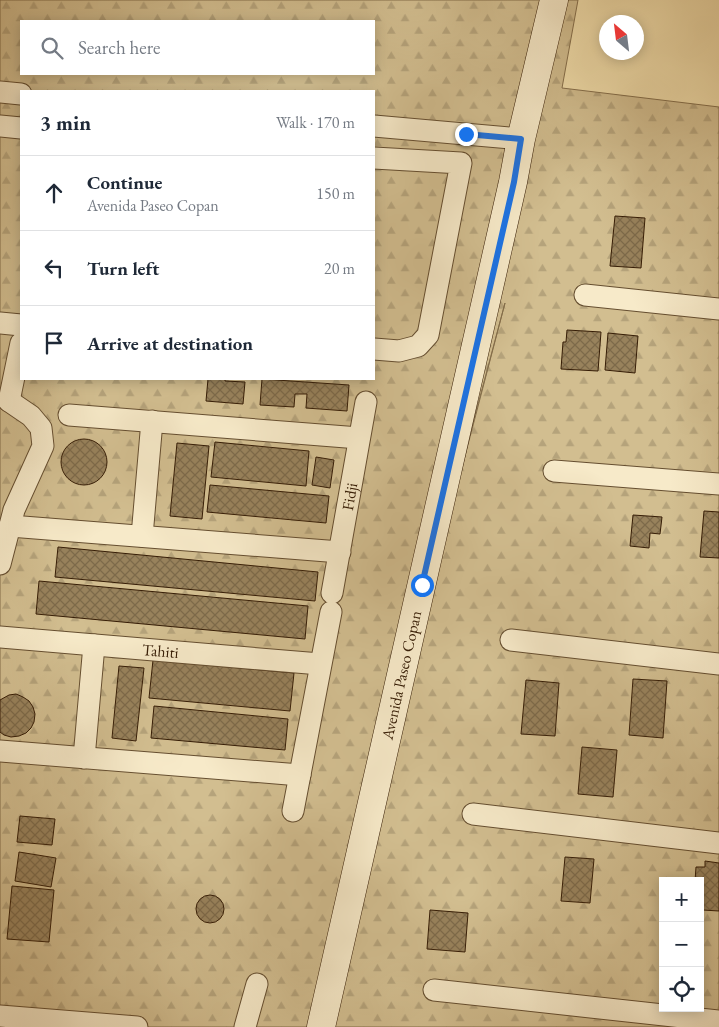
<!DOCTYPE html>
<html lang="en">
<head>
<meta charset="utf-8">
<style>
	body { margin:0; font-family:"EB Garamond",serif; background:#f6f6f7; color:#1f2937 }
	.controls { position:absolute; right:15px; bottom:15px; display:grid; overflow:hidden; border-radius:0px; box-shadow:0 2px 12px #0003 }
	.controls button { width:45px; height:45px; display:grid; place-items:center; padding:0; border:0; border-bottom:1px solid #e0e1e3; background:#fff; color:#1f2937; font:25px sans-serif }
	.compass { position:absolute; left:599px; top:15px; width:45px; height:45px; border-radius:50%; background:#fff; box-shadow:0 2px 12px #0003; rotate:332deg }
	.stop { position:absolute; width:15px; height:15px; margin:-11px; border:4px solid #1a73e8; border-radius:50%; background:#fff }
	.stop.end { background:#1a73e8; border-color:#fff; box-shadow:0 1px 5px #0008 }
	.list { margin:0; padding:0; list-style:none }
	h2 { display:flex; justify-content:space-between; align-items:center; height:65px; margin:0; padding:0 20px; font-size:21px }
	h2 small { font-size:16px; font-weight:400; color:#747a83 }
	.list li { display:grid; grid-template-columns:32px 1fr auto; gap:15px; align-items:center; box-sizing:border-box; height:75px; padding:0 20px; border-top:1px solid #e0e1e3 }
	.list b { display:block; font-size:19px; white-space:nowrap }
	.list p { margin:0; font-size:16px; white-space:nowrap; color:#747a83 }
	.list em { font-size:16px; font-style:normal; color:#747a83 }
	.icon { flex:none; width:28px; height:28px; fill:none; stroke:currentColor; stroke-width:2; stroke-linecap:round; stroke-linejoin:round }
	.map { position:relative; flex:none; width:719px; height:1027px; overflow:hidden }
	.search { position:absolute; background:#fff; box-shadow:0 2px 12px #0003; left:20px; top:20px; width:355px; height:55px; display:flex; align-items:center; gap:12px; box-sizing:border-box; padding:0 18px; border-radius:0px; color:#747a83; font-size:19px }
	.panel { position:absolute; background:#fff; box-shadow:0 2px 12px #0003; left:20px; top:90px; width:355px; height:290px; border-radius:0px }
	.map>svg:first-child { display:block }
</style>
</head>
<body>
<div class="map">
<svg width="719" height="1027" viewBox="0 0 719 1027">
	<defs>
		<pattern id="forest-firs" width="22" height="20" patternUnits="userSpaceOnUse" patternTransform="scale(1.25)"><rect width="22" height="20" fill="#d2be90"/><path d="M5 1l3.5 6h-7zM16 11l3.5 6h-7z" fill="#b5a37b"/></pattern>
		<pattern id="building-cross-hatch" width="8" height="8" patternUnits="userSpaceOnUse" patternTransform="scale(1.25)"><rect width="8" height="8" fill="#98825c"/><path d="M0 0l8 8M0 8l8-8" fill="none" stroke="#7d6a4a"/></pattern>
	</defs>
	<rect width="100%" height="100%" fill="#f2dfac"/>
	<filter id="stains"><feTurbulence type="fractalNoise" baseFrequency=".004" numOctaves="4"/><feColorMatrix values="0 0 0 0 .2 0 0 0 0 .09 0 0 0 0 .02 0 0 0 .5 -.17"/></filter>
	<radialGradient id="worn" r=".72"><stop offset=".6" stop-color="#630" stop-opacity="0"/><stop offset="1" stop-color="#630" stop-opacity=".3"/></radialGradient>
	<path fill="url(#forest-firs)" stroke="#846e4b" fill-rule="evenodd" d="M0 0H578L562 88 719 107V1027H316L505 303 312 1027H0ZM21 21H374V74H21ZM21 91H374V379H21ZM663 881H700V1008H663Z"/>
	<g fill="url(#building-cross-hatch)" stroke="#361d06">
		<polygon points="615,216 645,218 641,268 610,266"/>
		<polygon points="567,330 601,332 598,371 561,369 563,342 566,342"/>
		<polygon points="608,333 638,336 635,373 605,370"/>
		<polygon points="208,379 225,379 225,381 245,382 243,404 206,401"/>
		<polygon points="262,379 349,385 347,411 306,408 307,394 295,394 294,407 260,405"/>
		<circle cx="84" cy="462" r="23"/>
		<polygon points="215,442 309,451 306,486 211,477"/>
		<polygon points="177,443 209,446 202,519 170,516"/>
		<polygon points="316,457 334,460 330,488 312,485"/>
		<polygon points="210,485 329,496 326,523 207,512"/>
		<polygon points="704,511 719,512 719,558 700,557"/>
		<polygon points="633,515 662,517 660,534 650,533 649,548 630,546"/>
		<polygon points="58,547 318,572 315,601 55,577"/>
		<polygon points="39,581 308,606 305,639 36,614"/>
		<polygon points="153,660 294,673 290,711 149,698"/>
		<polygon points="119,666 144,668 136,741 112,738"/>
		<polygon points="633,679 667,681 663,738 629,735"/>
		<polygon points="526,680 559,683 555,736 521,734"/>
		<polygon points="16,694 23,697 29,701 33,707 35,714 34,722 31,728 26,733 19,736 11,737 4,735 0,732 0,700 9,695"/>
		<polygon points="154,706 288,719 285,750 151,738"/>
		<polygon points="582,747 617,750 613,797 578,794"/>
		<polygon points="20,816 55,819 52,845 17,842"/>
		<polygon points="19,852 56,858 51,887 15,881"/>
		<polygon points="565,857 594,859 590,903 561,901"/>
		<polygon points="705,861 719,863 719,911 703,910 703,903 700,903 700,881 695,881 696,867 705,867"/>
		<polygon points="12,886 54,890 49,942 7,939"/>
		<circle cx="210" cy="909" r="14"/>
		<polygon points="430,910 468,913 465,952 427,949"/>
	</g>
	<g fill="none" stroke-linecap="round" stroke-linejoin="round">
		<defs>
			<g id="minor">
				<polyline points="0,92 21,94"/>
				<polyline points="0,126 21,128"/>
				<polyline points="374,126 521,139"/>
				<polyline points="374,158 461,163 428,335 418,346 399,351 374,349"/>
				<polyline points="585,295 719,309"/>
				<polyline points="0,323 21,325"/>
				<polyline points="9,401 21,343"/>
				<polyline points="69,415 359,438"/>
				<polyline points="554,471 719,484"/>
				<polyline points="10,526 340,552"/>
				<polyline points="142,536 152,421"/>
				<polyline points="0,564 14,510 43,446 41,428 31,416 9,401"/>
				<path id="s1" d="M332 593 366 402"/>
				<path id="s2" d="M0 637 320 664"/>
				<polyline points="511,640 719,664"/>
				<polyline points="0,751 300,775"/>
				<polyline points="84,758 94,645"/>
				<polyline points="293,811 331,612"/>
				<polyline points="473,814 719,843"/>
				<polyline points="434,990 719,1021"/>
				<polyline points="0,1016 137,1027"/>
				<polyline points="245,1027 257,984"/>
			</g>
			<g id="secondary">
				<path id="s3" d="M321 1027 513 182 521 139 554 0"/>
			</g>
		</defs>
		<use href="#minor" stroke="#654e30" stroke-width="23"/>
		<use href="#secondary" stroke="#361d06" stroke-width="29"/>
		<use href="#minor" stroke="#f7eac9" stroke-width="21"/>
		<use href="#secondary" stroke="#f7eac9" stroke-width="28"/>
	</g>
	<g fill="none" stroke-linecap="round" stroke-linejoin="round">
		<polyline stroke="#1a73e8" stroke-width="6" points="422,585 514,182 521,139 466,134"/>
	</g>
	<g text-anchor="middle" stroke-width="4.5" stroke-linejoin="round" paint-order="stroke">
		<g font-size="16" fill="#361d06" stroke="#f7eac9">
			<text dy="6" stroke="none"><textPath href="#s1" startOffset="98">Fidji</textPath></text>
			<text dy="6" stroke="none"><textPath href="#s2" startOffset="161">Tahiti</textPath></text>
			<text dy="6" stroke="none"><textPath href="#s3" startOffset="361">Avenida Paseo Copan</textPath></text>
		</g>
	</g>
	<rect width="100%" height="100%" filter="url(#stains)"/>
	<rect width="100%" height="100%" fill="url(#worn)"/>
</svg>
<div class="controls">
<button>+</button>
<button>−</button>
<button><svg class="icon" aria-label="locate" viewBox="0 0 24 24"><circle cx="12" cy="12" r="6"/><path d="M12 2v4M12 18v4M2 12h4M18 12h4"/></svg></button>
</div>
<svg class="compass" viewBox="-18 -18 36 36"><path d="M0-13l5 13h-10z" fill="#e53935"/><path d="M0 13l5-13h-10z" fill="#747a83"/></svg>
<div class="stop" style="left:422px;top:585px"></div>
<div class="stop end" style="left:466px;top:134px"></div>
<div class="search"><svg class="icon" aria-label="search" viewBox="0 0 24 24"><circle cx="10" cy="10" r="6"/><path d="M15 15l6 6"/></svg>Search here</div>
<section class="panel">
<h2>3 min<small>Walk · 170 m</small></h2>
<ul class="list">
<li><svg class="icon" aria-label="ahead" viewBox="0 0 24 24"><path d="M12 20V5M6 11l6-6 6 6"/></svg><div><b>Continue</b><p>Avenida Paseo Copan</p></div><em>150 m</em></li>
<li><svg class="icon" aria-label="left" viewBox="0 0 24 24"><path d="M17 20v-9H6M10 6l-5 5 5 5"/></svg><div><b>Turn left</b></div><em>20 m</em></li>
<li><svg class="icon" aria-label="arrive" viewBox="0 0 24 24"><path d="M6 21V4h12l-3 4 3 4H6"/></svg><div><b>Arrive at destination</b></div></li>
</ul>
</section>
</div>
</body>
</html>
